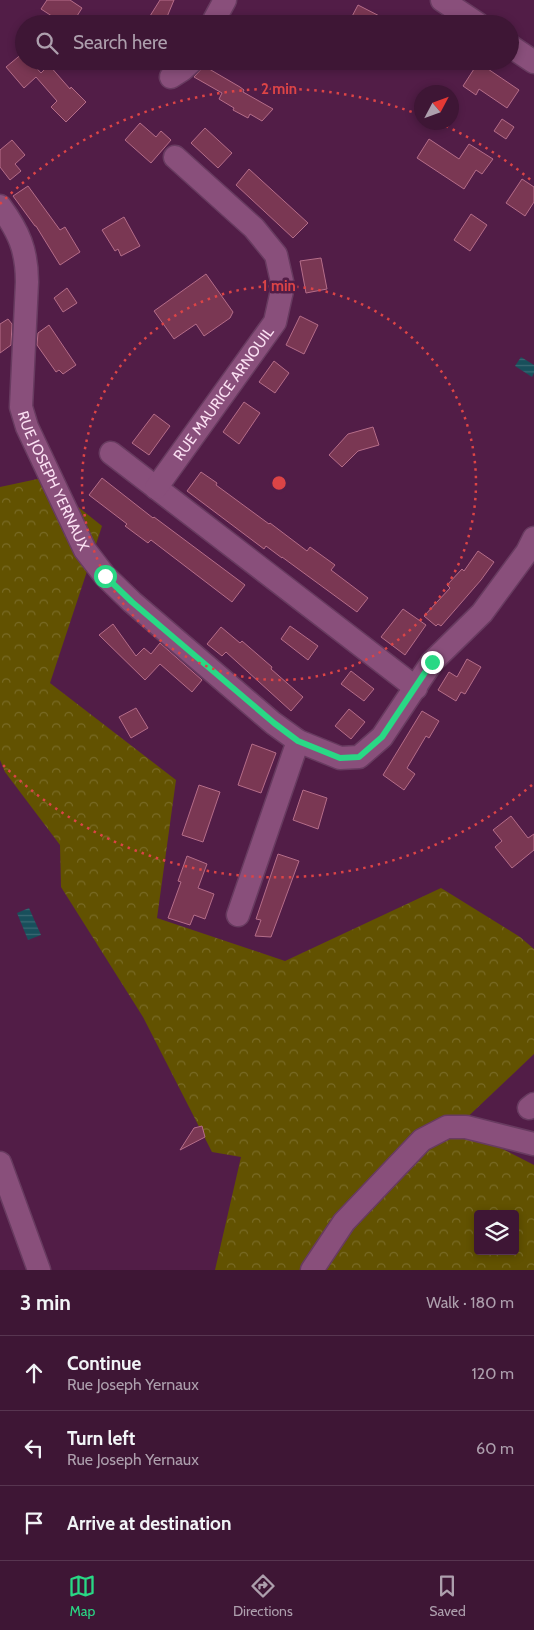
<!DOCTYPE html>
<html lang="en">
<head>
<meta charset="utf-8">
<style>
	body { margin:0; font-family:Cabin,sans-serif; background:#451f3d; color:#f1f3f6 }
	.controls { position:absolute; right:15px; bottom:15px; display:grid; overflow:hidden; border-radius:5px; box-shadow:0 2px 8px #0003 }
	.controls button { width:45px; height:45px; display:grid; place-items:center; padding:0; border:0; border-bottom:1px solid #573550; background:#3e1635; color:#f1f3f6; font:25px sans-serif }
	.compass { position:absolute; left:414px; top:85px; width:45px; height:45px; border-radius:50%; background:#3e1635; box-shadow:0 2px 8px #0003; rotate:49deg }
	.stop { position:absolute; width:15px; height:15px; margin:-11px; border:4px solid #29d885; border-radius:50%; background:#fff }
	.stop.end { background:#29d885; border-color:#fff; box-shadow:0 1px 5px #0008 }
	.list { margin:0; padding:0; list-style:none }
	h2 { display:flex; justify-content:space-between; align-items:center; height:65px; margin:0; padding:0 20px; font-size:21px }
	h2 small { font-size:16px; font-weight:400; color:#ad9fad }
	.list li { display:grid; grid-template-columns:32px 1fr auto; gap:15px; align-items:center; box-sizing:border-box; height:75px; padding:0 20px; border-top:1px solid #573550 }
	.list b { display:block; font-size:19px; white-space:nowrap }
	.list p { margin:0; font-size:16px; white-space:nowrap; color:#ad9fad }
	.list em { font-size:16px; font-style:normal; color:#ad9fad }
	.icon { flex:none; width:28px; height:28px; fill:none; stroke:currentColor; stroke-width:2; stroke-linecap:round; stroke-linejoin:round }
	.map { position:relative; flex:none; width:534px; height:1270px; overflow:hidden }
	.search { position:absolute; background:#3e1635; box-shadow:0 2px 8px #0003; left:15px; right:15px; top:15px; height:55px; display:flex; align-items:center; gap:12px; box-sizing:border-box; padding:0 18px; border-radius:28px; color:#ad9fad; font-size:19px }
	.sheet { height:290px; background:#3e1635 }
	nav { display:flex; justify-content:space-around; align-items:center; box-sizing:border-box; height:70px; border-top:1px solid #573550; background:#3e1635; font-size:14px; color:#ad9fad }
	nav a { display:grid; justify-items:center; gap:2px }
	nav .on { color:#29d885 }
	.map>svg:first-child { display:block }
</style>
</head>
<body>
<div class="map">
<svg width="534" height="1270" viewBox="0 0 534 1270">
	<defs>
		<pattern id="forest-crowns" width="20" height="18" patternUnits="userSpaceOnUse" patternTransform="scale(1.25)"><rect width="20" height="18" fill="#625201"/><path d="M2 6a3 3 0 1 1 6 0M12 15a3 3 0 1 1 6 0" fill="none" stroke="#796b26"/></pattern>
		<pattern id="water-rules" width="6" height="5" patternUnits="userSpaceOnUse" patternTransform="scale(1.25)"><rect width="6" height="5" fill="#184f5b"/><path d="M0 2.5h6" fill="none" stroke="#3a6873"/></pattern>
	</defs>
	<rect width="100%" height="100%" fill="#521d47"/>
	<path fill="url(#forest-crowns)" fill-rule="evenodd" d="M42 478 102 526 50 683 176 780 157 918 285 961 441 888 520 937 534 949V1054L458 1126 534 1165V1270H215L241 1157 212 1152 143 1017 61 887 60 845 5 772 0 760V487ZM478 1214H515V1251H478Z"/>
	<g fill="url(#water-rules)">
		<polygon points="521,357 534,365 534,373 532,377 515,366"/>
		<polygon points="29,908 41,935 28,940 17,913"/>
	</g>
	<g fill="#7a3753" stroke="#b56d89">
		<polygon points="47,0 70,0 82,8 72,24 64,24 41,9"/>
		<polygon points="160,0 174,0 164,24 145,24"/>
		<polygon points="358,5 395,24 348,24"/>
		<polygon points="23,53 24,61 30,61 41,73 49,65 70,89 71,87 86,102 66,122 51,107 57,101 36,77 24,88 6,67"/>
		<polygon points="204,66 240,87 244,90 243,92 273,109 262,121 250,114 248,118 233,110 234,108 219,99 222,93 194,77"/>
		<polygon points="485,67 519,90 507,108 479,89 476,95 463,86 474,69"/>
		<polygon points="502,119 514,127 506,139 494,131"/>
		<polygon points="140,123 156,137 161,131 171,140 151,163 125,140"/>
		<polygon points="205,128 232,153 218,168 191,143"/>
		<polygon points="429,139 459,159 469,144 493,159 482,174 476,170 464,189 417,158"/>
		<polygon points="12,140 25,155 15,164 21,171 10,180 0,167 0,150"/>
		<polygon points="249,169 308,223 293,238 236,185"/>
		<polygon points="522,179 534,187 534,202 525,216 506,203"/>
		<polygon points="28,186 60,230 65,227 80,252 60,265 36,226 35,226 13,196"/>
		<polygon points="471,214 487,225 470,251 454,240"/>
		<polygon points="124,217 140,246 121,256 118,249 115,251 102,230"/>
		<polygon points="321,258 327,289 306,293 300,261"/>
		<polygon points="206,274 233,312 230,318 204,336 196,324 174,339 154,311"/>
		<polygon points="67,288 77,303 63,312 54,298"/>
		<polygon points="300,316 318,325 304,354 286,345"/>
		<polygon points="8,319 12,324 11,345 0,353 0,324"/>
		<polygon points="49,325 76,365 63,374 59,370 56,372 37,345 38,333"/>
		<polygon points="274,361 289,373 275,393 259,382"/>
		<polygon points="244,402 260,413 239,444 223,432"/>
		<polygon points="154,414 170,426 149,455 132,443"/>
		<polygon points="373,427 379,445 358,451 342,467 329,455 348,434"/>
		<polygon points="201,472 217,483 216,485 269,524 270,523 307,551 310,547 335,565 331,570 368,598 357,612 282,557 282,558 266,546 264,549 187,491"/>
		<polygon points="102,478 153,518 154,517 245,585 232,602 151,540 148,543 125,526 127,524 89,495"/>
		<polygon points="478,551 494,562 481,580 441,626 438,624 436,626 424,616 450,588 447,585 462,569 464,571"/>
		<polygon points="403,609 426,625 405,655 381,637"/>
		<polygon points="113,624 136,656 144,648 151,654 160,643 202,680 192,692 160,664 145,680 99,635"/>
		<polygon points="290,626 318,646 308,660 281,639"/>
		<polygon points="221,627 240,643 242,641 272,667 271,669 303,697 291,711 226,652 222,656 207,644"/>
		<polygon points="467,659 481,667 465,694 461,692 456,701 438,690 449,672 457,677"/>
		<polygon points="351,671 374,689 364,701 341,684"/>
		<polygon points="136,708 148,728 131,738 119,717"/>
		<polygon points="349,709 365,722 351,739 335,726"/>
		<polygon points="422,711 439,721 429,738 426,736 407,768 415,774 404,790 383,775"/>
		<polygon points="252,744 276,753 261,793 238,785"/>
		<polygon points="199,785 220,792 203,842 182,835"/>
		<polygon points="303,790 327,798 318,829 293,820"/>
		<polygon points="511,816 528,838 534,834 534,850 512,868 495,847 502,841 493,830"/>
		<polygon points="278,854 299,861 271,937 255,936 261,920 256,919"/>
		<polygon points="187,856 207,864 198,888 214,894 205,919 194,915 190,925 168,918 181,882 178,881"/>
		<polygon points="202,1126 205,1137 180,1150 194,1128"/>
	</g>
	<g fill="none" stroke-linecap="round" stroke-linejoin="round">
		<defs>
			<g id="minor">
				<polyline points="442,0 478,24"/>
				<polyline points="212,24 225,0"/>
				<polyline points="510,46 534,62"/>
				<polyline points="171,77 182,70 192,61"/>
				<path id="s1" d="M0 206C19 232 27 250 27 282L21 407 27 427 85 550 105 576 132 602 273 723 298 741 340 758 359 757 382 737 432 662 482 613 527 552 534 538"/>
				<polyline points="111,453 416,688"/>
				<path id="s2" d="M156 488 275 322 283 286 276 255 254 228 175 157"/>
				<polyline points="238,915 298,741"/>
				<polyline points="529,1108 534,1104"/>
				<polyline points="0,1163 39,1270"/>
				<polyline points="312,1270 344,1222 422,1140 447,1127 466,1127 534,1144"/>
			</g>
		</defs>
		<use href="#minor" stroke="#683b60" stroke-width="25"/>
		<use href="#minor" stroke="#894f7b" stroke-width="22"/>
	</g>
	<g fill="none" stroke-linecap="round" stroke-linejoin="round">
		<polyline stroke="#29d885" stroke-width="6" points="105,576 132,602 274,723 298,741 340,758 359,757 382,737 432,662"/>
	</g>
	<g fill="none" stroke="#dc4446" stroke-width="2.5" stroke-dasharray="2.5 5">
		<circle cx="279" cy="483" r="197"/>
		<path d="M532 785A394 394 0 0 1 0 762M0 204A394 394 0 0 1 420 115M439 123A394 394 0 0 1 532 181"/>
	</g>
	<g text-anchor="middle" stroke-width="5" stroke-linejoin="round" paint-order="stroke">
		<g font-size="15" fill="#fbe0f3" stroke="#521d47">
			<text dy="5" stroke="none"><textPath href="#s2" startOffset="116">RUE MAURICE ARNOUIL</textPath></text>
			<text dy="5" stroke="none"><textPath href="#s1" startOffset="288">RUE JOSEPH YERNAUX</textPath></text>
		</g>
	</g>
	<circle cx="279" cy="483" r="8" fill="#dc4446" stroke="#521d47" stroke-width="2.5"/>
	<g font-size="15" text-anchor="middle" font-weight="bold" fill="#dc4446" stroke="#521d47" stroke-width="5" stroke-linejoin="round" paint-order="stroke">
		<text x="279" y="94">2 min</text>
		<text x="279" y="291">1 min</text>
	</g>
</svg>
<div class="controls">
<button><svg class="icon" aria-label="layers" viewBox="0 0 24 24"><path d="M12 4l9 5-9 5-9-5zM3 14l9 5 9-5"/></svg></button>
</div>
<svg class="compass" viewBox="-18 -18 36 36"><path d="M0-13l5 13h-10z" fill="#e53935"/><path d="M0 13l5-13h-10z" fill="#ad9fad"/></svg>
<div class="stop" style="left:105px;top:576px"></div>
<div class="stop end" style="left:432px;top:662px"></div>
<div class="search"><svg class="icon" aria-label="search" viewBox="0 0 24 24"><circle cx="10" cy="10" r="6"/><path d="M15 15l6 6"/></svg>Search here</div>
</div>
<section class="sheet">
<h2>3 min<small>Walk · 180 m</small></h2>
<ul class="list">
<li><svg class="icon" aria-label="ahead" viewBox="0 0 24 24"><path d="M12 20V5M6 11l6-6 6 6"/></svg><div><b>Continue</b><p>Rue Joseph Yernaux</p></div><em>120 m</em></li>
<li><svg class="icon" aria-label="left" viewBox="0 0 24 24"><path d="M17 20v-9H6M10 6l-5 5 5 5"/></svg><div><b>Turn left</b><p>Rue Joseph Yernaux</p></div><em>60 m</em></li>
<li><svg class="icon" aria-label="arrive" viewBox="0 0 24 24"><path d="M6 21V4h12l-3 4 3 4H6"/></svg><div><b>Arrive at destination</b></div></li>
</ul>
</section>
<nav>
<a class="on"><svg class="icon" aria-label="map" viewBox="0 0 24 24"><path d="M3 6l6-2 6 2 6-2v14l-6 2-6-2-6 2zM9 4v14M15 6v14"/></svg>Map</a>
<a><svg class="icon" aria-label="directions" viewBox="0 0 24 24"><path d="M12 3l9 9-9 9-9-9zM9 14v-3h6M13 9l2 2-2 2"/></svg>Directions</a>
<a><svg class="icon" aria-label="saved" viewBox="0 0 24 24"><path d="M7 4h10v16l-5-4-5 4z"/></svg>Saved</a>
</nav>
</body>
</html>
